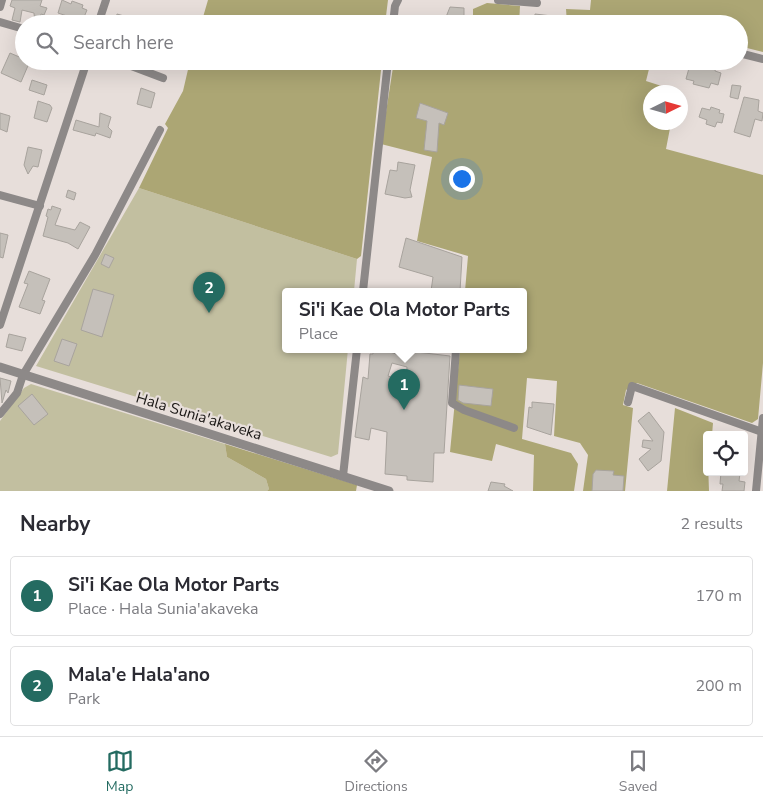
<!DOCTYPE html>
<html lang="en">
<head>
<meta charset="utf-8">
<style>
	body { margin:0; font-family:"Nunito Sans",sans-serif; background:#f7f7f7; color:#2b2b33 }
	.controls { position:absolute; right:15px; bottom:15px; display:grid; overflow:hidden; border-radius:5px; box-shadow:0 5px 20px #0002 }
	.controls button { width:45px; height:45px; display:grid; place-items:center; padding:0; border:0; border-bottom:1px solid #e1e1e2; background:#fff; color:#2b2b33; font:25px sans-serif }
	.compass { position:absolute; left:643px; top:85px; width:45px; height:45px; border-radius:50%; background:#fff; box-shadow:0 5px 20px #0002; rotate:85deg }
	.you { position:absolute; left:461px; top:178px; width:18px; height:18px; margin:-12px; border:4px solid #fff; border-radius:50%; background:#1a73e8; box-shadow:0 0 0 8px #1a73e833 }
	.badge { display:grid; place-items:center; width:32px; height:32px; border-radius:50%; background:#246b61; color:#fff; font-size:16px; font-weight:700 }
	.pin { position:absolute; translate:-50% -41px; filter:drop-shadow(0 1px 2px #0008) }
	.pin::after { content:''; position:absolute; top:26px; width:18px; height:15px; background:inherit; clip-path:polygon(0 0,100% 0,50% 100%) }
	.popup { position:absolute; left:282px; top:288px; width:245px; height:65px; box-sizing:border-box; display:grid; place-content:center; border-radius:5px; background:#fff; filter:drop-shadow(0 1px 4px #0005); font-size:16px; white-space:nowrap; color:#7c7c81 }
	.popup b { font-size:19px; color:#2b2b33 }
	.popup::after { content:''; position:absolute; left:50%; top:100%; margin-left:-10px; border:10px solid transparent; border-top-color:#fff }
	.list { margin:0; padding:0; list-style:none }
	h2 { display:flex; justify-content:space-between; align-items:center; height:65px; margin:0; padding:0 20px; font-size:21px }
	h2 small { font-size:16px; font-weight:400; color:#7c7c81 }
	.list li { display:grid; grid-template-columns:32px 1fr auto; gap:15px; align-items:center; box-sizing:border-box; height:80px; margin:0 10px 10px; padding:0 10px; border:1px solid #e1e1e2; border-radius:5px }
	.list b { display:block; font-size:19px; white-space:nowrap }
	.list p { margin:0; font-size:16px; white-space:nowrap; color:#7c7c81 }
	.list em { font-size:16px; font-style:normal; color:#7c7c81 }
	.icon { flex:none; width:28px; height:28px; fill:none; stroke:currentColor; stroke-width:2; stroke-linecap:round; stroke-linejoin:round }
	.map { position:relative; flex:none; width:763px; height:491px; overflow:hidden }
	.search { position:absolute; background:#fff; box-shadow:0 5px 20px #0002; left:15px; right:15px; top:15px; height:55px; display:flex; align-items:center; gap:12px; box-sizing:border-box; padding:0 18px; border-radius:28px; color:#7c7c81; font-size:19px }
	.sheet { height:245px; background:#fff }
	nav { display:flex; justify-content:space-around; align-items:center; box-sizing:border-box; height:70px; border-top:1px solid #e1e1e2; background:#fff; font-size:14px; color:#7c7c81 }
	nav a { display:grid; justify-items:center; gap:2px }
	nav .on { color:#246b61 }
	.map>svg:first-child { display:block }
</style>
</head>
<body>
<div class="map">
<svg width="763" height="491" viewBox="0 0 763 491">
	<rect width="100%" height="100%" fill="#e7deda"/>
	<g fill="#c2bfa0">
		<polygon points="139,188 357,259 354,291 285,291 285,349 348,349 338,454 331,457 36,366"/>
		<polygon points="31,384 225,444 227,457 266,479 269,489 267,491 0,491 0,421 24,388"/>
	</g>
	<g fill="#aca674">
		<polygon points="208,0 388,0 385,24 201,24"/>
		<polygon points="591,0 763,0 763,52 739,46 739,24 567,24 566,9 590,10"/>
		<polygon points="487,3 520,6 519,24 473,24 473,9"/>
		<polygon points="190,61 382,61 361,256 357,259 139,188 168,128 165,124 183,91"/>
		<polygon points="394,61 651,61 646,81 677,91 650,92 650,122 671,123 666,149 763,175 763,363 758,419 752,423 637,383 626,390 623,405 633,408 625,491 583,491 588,455 580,443 554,436 557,381 527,378 522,439 571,453 578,464 574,491 533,491 534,455 496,444 492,461 450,452 460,349 523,349 523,291 465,291 468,256 417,241 432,157 381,144"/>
		<polygon points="675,408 713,423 712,435 707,435 709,491 667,491"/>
		<polygon points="225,444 357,485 356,491 267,491 269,489 266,479 227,457"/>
	</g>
	<g fill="#c5c0ba" stroke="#a8a39d" fill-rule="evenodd">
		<polygon points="12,0 42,0 40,6 47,8 44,15 41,14 38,24 35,24 34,13 22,10 20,22 12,20 15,8 10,6"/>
		<polygon points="62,0 71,4 72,1 83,5 82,8 87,10 82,22 77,20 75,24 65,22 67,16 58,13"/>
		<polygon points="450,7 464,8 464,24 433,24 434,16 446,17"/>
		<polygon points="117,14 145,22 144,24 115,24"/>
		<polygon points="535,14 552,16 551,24 534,24"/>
		<polygon points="10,53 24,59 24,61 30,61 21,82 1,73"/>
		<polygon points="691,61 716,64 715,71 721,73 718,85 711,83 709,88 693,84 694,81 686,79"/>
		<polygon points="32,80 47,85 44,95 29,90"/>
		<polygon points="732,85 741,86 738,99 730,97"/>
		<polygon points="141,88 155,93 151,108 137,104"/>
		<polygon points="744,97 759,100 758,111 763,113 762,121 755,119 750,137 734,132"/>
		<polygon points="38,101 50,105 52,108 47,122 34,118"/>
		<polygon points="420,103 448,113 444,125 439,123 437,152 424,150 427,121 416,118"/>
		<polygon points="711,107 720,110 719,113 724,114 722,123 717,122 715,127 706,124 707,120 699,117 702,108 710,110"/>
		<polygon points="0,113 10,116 7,132 0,129"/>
		<polygon points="100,113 111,117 108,127 112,131 110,138 96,133 95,136 73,130 76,120 99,127"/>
		<polygon points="28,147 42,150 38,167 33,166 28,174 24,165"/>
		<polygon points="398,162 415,165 410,190 412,197 405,198 385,194 390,170 397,171"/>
		<polygon points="68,190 76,193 74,200 66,197"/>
		<polygon points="52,206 61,209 55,225 75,230 80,222 90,227 78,249 68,243 43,236 48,217 46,216 48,209 51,210"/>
		<polygon points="0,233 8,235 3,258 0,257"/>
		<polygon points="406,238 462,257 460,291 431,291 433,277 399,267"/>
		<polygon points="105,254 114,258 109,268 101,264"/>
		<polygon points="29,271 50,279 42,300 45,301 40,314 19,307 28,284 24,283"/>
		<polygon points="93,289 114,295 102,337 81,330"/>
		<polygon points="9,334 26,338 22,351 6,347"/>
		<polygon points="62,339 77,344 69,366 54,361"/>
		<path d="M373 349 385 350 407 358 408 351 450 356 444 453H434L433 482 407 480V476L385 474 387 432 371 428 369 440 355 437 363 377 368 379 370 354H373ZM392 363 407 367 406 383 388 376Z"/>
		<polygon points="0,378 11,381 8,393 6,390 2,403"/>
		<polygon points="459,385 493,389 491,406 463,403 458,400"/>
		<polygon points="32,394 48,414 34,425 18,406"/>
		<polygon points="532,402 554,404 551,435 527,427 529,407 532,408"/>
		<polygon points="649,412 664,432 661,461 648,471 639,459 651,449 642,447 643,440 653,441 638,421"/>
		<polygon points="596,470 614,471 613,475 624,476 623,491 592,491 593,474"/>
		<polygon points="721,472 740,473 739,481 745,482 744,491 722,491 723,484 720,484"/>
		<polygon points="491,482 505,484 504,486 513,491 488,491"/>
	</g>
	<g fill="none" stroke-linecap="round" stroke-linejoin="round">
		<g stroke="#8d8988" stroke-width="8">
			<polyline points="498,0 537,3"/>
			<polyline points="0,7 2,0"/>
			<polyline points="0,22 24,29"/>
			<polyline points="98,24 106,0"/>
			<polyline points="393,24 395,6 398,0"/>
			<polyline points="739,53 763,59"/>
			<polyline points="118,61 163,78"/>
			<polyline points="0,195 40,206"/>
			<polyline points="363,291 388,61"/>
			<polyline points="0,325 87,61"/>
			<polyline points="454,349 456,350 452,403 464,410 514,428"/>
			<polyline points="628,402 632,386 762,432"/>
			<polyline points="0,414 17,393 23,375 95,255 160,130"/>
			<polyline points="343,476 357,349"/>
			<polyline points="756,491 763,418"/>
		</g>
		<polyline stroke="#8d8988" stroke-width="9" points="0,367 389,491"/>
	</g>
	<g text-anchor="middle" stroke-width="4.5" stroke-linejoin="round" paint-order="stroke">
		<g font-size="15" fill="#191614" stroke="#e7deda">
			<text transform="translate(199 416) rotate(17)" y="5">Hala Sunia'akaveka</text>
		</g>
	</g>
</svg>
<div class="controls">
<button><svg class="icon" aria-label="locate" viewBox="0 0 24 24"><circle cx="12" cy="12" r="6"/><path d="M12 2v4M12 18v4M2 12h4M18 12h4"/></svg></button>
</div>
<svg class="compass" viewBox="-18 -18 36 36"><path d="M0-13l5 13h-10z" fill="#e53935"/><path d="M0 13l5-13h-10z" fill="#7c7c81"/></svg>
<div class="you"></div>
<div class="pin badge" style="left:404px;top:410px">1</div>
<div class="popup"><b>Si'i Kae Ola Motor Parts</b>Place</div>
<div class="pin badge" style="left:209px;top:313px">2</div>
<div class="search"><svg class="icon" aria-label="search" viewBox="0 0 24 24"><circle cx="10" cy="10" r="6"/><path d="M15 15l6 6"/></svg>Search here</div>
</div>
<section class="sheet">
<h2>Nearby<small>2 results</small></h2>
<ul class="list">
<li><span class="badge">1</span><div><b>Si'i Kae Ola Motor Parts</b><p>Place · Hala Sunia'akaveka</p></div><em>170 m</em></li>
<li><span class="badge">2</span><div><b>Mala'e Hala'ano</b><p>Park</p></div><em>200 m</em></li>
</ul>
</section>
<nav>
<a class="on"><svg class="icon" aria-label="map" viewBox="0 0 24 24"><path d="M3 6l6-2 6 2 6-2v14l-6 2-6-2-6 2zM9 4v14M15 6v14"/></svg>Map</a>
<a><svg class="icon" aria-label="directions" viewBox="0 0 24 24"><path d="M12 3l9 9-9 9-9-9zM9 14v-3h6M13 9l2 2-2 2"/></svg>Directions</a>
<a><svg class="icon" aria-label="saved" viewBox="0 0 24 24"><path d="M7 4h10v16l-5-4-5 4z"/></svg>Saved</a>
</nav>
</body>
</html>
